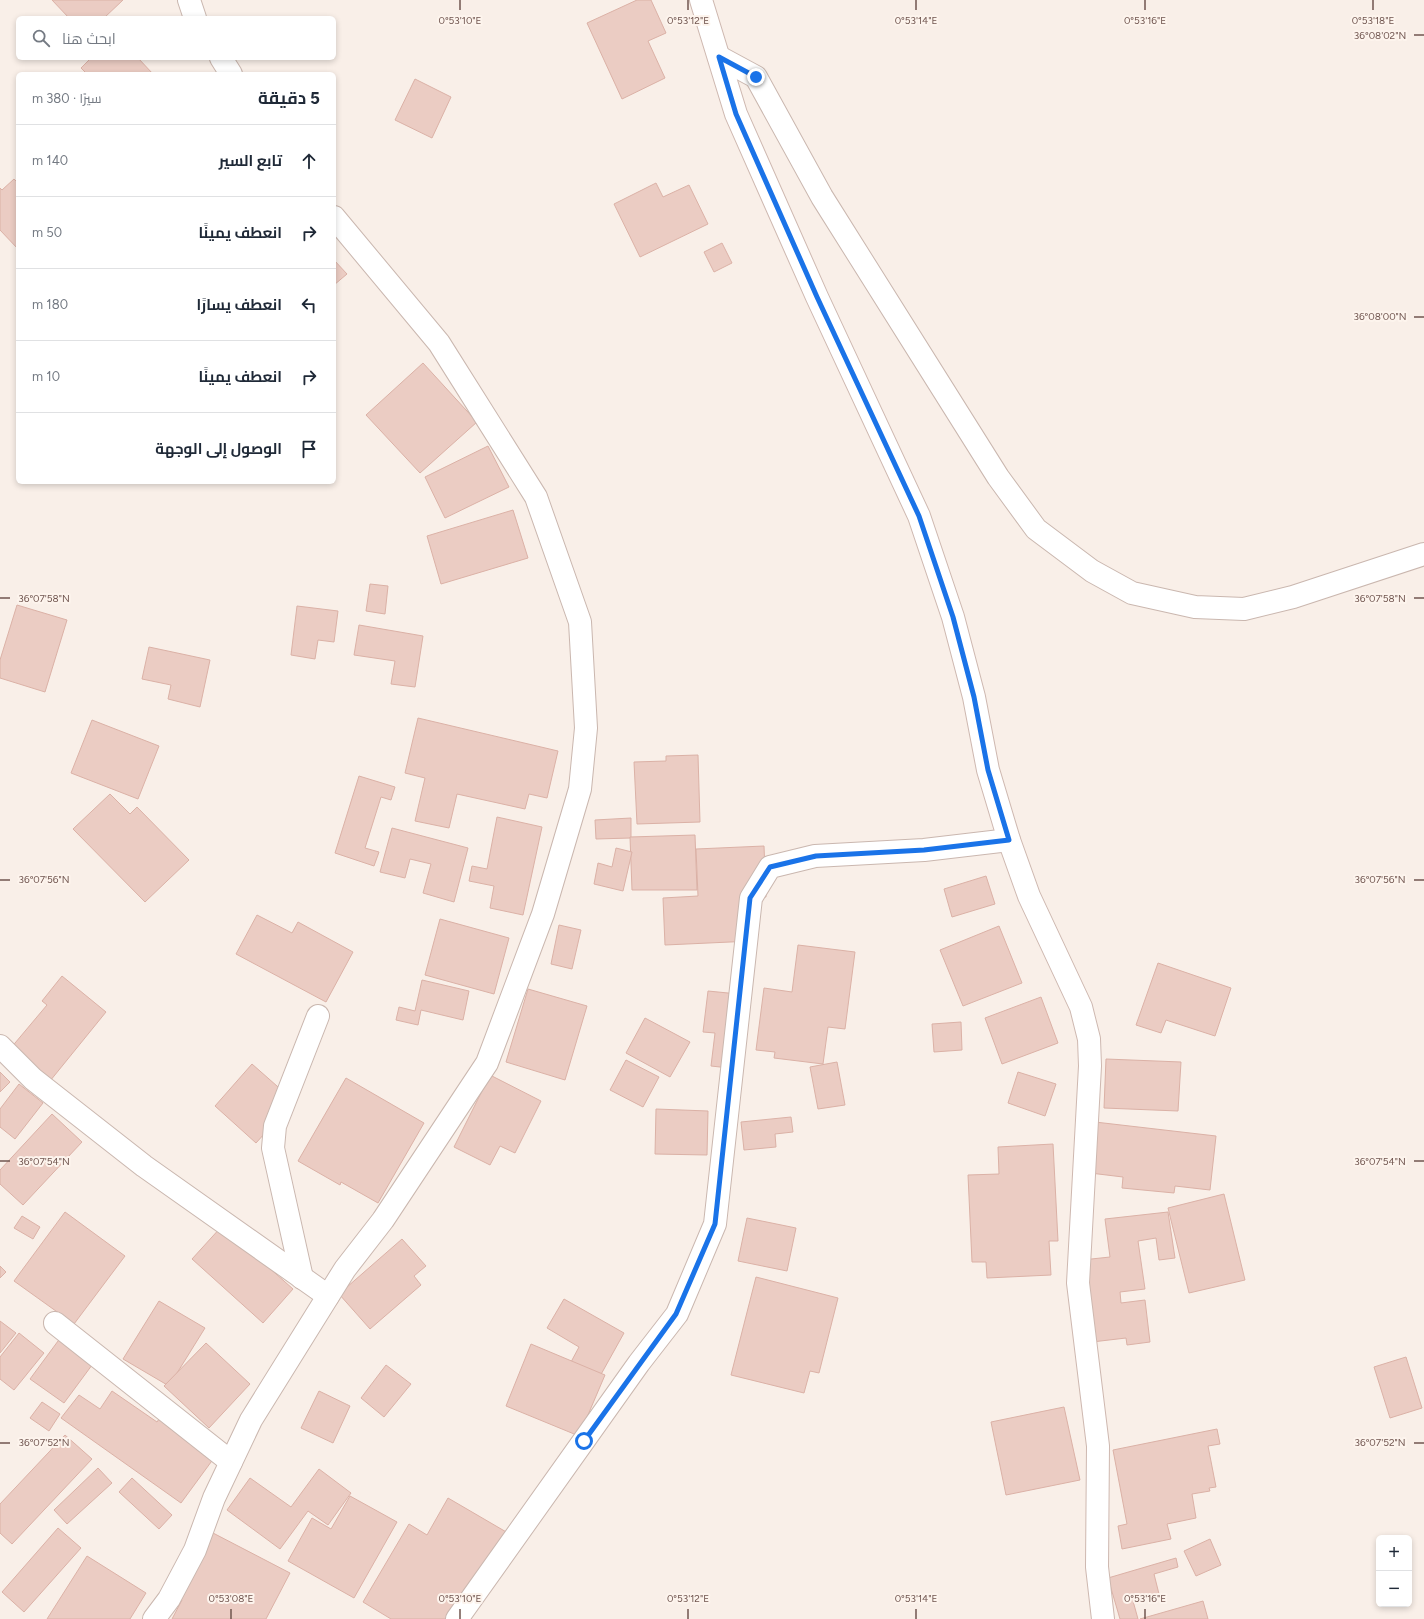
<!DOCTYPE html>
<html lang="ar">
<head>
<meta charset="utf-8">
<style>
	body { margin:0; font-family:Figtree,Cairo,sans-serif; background:#f2f2f3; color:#1f2937; direction:rtl }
	.controls { position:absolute; right:12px; bottom:12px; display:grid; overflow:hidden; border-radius:6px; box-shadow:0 2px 6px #0003 }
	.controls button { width:36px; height:36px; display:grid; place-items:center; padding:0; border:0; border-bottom:1px solid #e0e1e3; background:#fff; color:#1f2937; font:20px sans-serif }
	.stop { position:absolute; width:12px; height:12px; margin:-9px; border:3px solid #1a73e8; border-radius:50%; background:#fff }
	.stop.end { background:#1a73e8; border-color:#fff; box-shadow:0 1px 4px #0008 }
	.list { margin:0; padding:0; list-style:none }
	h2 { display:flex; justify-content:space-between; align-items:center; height:52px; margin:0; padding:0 16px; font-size:17px }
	h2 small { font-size:13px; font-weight:400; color:#747a83 }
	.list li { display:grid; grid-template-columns:26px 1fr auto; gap:12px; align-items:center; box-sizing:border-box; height:72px; padding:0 16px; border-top:1px solid #e0e1e3 }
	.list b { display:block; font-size:15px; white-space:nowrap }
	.list em { font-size:13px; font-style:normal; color:#747a83 }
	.icon { flex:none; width:22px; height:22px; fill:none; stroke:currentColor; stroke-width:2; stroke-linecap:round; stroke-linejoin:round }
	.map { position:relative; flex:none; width:1424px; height:1619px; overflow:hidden; direction:ltr }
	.search { position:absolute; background:#fff; box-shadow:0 2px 6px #0003; left:16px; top:16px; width:320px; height:44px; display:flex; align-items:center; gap:10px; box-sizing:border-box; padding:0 14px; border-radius:6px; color:#747a83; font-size:15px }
	.panel { position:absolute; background:#fff; box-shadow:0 2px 6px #0003; left:16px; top:72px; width:320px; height:412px; border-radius:6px; direction:rtl }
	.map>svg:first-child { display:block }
</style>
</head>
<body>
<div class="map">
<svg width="1424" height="1619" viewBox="0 0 1424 1619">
	<rect width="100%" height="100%" fill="#f9efe8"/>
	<g fill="#ebccc3" stroke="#dbb1a6">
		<polygon points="52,0 123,0 104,18 69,18"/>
		<polygon points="637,0 651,0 666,33 648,41 665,78 622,99 587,23"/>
		<polygon points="91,58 138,58 153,74 87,74 81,68"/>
		<polygon points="415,79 451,97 432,138 395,120"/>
		<polygon points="14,179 18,183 18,249 0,230 0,188 2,190"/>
		<polygon points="656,183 663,197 689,185 708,224 640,257 614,204"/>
		<polygon points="722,243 732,263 714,272 704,252"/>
		<polygon points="334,260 347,274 334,285"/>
		<polygon points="423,363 477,422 420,473 366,415"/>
		<polygon points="488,446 509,487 445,518 425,477"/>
		<polygon points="513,510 528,558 441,584 427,536"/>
		<polygon points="370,584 388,586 385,614 366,611"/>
		<polygon points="17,605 67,620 45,692 0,678 0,660"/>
		<polygon points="297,606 338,611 334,642 318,640 315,659 291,655"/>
		<polygon points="359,625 423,636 415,687 391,684 395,661 354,655"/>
		<polygon points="149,647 210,660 200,707 168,699 171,685 142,679"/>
		<polygon points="418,718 558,751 547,798 529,794 525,809 457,794 449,828 415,821 425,778 405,773"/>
		<polygon points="92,720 159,746 138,799 71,773"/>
		<polygon points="698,755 700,822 637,824 634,762 666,761 666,756"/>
		<polygon points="359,776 395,787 391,800 381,797 365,848 379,852 374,866 335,853"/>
		<polygon points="110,794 130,814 137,807 189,860 145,902 73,829"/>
		<polygon points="497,817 542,827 523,915 490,908 494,886 469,881 472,866 487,869"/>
		<polygon points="631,818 631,838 596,839 595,820"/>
		<polygon points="392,828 468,848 454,902 423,893 431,864 410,859 405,878 380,872"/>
		<polygon points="695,835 697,890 632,890 630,837"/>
		<polygon points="764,846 766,897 750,897 752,941 665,945 663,898 698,896 696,849"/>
		<polygon points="616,848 632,852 623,891 594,884 598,863 612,867"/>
		<polygon points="986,876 995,904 952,917 944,889"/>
		<polygon points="257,915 292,933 298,922 353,952 326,1002 236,954"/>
		<polygon points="440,919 509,938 494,994 425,975"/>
		<polygon points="559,925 581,930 572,969 551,964"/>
		<polygon points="999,926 1022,983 963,1006 940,950"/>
		<polygon points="798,945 855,952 845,1029 828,1027 823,1064 774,1058 775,1052 756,1050 764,988 792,992"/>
		<polygon points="1158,963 1231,988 1215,1036 1166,1020 1161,1033 1136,1025"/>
		<polygon points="62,976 106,1012 50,1081 10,1049 47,1005 42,1001"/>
		<polygon points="422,980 469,991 463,1020 421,1010 418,1025 396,1020 399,1007 415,1011"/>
		<polygon points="528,989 587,1006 565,1080 506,1062"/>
		<polygon points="708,991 738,994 729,1068 711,1066 715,1033 703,1032"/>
		<polygon points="1041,997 1058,1043 1002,1064 985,1018"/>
		<polygon points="645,1018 690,1042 670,1077 626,1053"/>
		<polygon points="961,1022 962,1050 934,1052 932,1024"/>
		<polygon points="1106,1059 1181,1062 1178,1111 1104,1108"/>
		<polygon points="626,1060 659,1077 643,1107 610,1090"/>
		<polygon points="837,1062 845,1105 818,1109 810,1067"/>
		<polygon points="252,1064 294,1101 256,1143 215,1106"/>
		<polygon points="0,1072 10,1082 0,1092"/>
		<polygon points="1018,1072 1056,1084 1045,1116 1008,1103"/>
		<polygon points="490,1075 541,1101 515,1153 500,1146 490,1165 454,1147"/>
		<polygon points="346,1078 424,1123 378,1203 341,1182 340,1185 298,1161"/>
		<polygon points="19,1084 43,1103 15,1139 0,1127 0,1109"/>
		<polygon points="656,1109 708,1111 707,1155 655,1154"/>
		<polygon points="52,1114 82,1142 23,1205 0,1184 0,1170"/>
		<polygon points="791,1117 793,1132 775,1134 776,1147 744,1150 741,1122"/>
		<polygon points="1095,1122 1216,1136 1210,1190 1175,1186 1174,1193 1122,1188 1123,1177 1090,1173"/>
		<polygon points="1053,1144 1058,1241 1049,1241 1051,1275 987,1278 986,1262 972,1262 968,1175 999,1174 998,1147"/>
		<polygon points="1224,1194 1245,1280 1189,1293 1168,1208"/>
		<polygon points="65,1212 125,1256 74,1324 14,1281"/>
		<polygon points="1168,1212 1175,1258 1159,1260 1156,1238 1138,1241 1145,1289 1120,1292 1121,1303 1145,1300 1150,1342 1127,1345 1126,1338 1092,1342 1082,1260 1110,1257 1105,1219"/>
		<polygon points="22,1216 40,1227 33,1239 14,1228"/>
		<polygon points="747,1218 796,1228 787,1271 738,1261"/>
		<polygon points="222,1226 293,1289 263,1323 192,1259"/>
		<polygon points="402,1239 426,1266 414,1276 421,1285 370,1329 339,1294"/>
		<polygon points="0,1266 6,1272 0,1278"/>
		<polygon points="756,1277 838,1298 819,1373 810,1371 804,1393 731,1375"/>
		<polygon points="564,1299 624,1333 599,1378 571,1362 579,1347 547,1328"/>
		<polygon points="159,1301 205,1328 169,1386 123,1359"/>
		<polygon points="0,1321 16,1333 0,1353"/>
		<polygon points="19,1333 44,1353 14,1390 0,1379 0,1357"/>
		<polygon points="61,1337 95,1361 64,1403 30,1379"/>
		<polygon points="206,1343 250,1384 209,1428 164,1386"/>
		<polygon points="531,1344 605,1375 579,1436 506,1406"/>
		<polygon points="1406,1357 1422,1408 1390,1418 1374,1367"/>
		<polygon points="386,1365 411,1384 384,1417 361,1398"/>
		<polygon points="112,1391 157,1422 159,1419 214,1458 181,1503 61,1418 79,1395 100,1409"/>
		<polygon points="319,1391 350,1406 333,1443 301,1428"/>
		<polygon points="42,1402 60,1414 49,1431 30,1418"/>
		<polygon points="1064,1407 1080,1480 1006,1495 991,1422"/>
		<polygon points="1217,1429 1220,1444 1208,1446 1216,1487 1209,1488 1210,1491 1192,1494 1196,1518 1167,1524 1171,1539 1122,1549 1118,1526 1127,1524 1113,1450"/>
		<polygon points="65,1435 92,1459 12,1544 0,1533 0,1504"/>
		<polygon points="98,1468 112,1483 67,1524 54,1510"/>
		<polygon points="319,1469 351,1493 328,1525 308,1511 280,1549 227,1510 250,1478 291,1507"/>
		<polygon points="132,1478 172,1515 159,1529 119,1492"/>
		<polygon points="350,1496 397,1522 354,1598 288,1561 312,1518 331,1529"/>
		<polygon points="448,1498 508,1533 456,1619 391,1619 363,1602 409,1524 427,1535"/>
		<polygon points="58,1528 81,1548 24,1612 2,1592"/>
		<polygon points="213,1533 290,1573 266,1619 172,1619 182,1600 179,1598"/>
		<polygon points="1210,1539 1221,1565 1196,1576 1184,1551"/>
		<polygon points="87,1556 146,1593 130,1619 47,1619"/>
		<polygon points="1176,1558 1178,1567 1154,1574 1159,1594 1133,1601 1138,1619 1120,1619 1108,1578"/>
		<polygon points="1203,1601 1208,1619 1140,1619"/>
	</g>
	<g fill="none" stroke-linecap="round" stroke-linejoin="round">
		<defs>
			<g id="street">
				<polyline points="189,0 195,18"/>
				<polyline points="719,57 756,77 822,197 998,477 1036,529 1092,571 1132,593 1195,607 1244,609 1293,597 1424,554"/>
				<polyline points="221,58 231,74"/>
				<polyline points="0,1046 33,1079 144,1166 328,1296"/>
				<polyline points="302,1278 273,1148 275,1126 318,1016"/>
				<polyline points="55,1323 231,1462"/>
				<polyline points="154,1619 169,1599 195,1550 214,1498 251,1420 345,1269 383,1220 487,1063 543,914 580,789 586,728 580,622 536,497 439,343 334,217"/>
				<polyline points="457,1619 639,1363 677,1314 715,1224 751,898 770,867 815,856 924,850 1009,840"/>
			</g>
			<polyline id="secondary" points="701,0 736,114 817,297 919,516 953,617 974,697 988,770 1009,840 1029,896 1081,1007 1089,1039 1090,1066 1078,1283 1098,1446 1097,1567 1103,1619"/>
		</defs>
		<use href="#street" stroke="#cab7af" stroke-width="24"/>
		<use href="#secondary" stroke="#ceb8b0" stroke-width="24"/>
		<use href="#street" stroke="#fff" stroke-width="22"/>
		<use href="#secondary" stroke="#fff" stroke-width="22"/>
	</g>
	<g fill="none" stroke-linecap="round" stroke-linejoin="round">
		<polyline stroke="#1a73e8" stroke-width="5" points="584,1441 676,1314 715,1224 750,898 770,867 816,856 924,850 1009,840 988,770 974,697 953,617 919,516 817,297 736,114 719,57 756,77"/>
	</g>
	<path fill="none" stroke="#70554f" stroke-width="1.5" d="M460 0V10M688 0V10M916 0V10M1145 0V10M1373 0V10M1414 35H1424M1414 317H1424M0 598H10M1414 598H1424M0 880H10M1414 880H1424M0 1161H10M1414 1161H1424M0 1443H10M1414 1443H1424M231 1609V1619M460 1609V1619M688 1609V1619M916 1609V1619M1145 1609V1619"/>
	<g font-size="10" text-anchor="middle" fill="#70554f" stroke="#fdf4ed" stroke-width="4" stroke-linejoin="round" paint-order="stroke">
		<text x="460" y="24">0°53'10"E</text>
		<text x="688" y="24">0°53'12"E</text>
		<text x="916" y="24">0°53'14"E</text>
		<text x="1145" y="24">0°53'16"E</text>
		<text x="1373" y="24">0°53'18"E</text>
		<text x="1380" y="39">36°08'02"N</text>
		<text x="1380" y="320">36°08'00"N</text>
		<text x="44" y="602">36°07'58"N</text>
		<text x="1380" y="602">36°07'58"N</text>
		<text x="44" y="883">36°07'56"N</text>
		<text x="1380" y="883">36°07'56"N</text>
		<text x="44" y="1165">36°07'54"N</text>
		<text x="1380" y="1165">36°07'54"N</text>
		<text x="44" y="1446">36°07'52"N</text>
		<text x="1380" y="1446">36°07'52"N</text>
		<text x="231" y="1602">0°53'08"E</text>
		<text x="460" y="1602">0°53'10"E</text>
		<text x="688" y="1602">0°53'12"E</text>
		<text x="916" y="1602">0°53'14"E</text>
		<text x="1145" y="1602">0°53'16"E</text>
	</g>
</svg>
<div class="controls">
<button>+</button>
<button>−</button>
</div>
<div class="stop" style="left:584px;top:1441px"></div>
<div class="stop end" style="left:756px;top:77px"></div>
<div class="search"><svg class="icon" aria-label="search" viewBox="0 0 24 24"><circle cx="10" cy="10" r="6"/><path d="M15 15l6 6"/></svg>ابحث هنا</div>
<section class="panel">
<h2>5 دقيقة<small>سيرًا · 380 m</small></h2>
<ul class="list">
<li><svg class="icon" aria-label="ahead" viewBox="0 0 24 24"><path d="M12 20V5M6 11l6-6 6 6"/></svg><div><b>تابع السير</b></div><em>140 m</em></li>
<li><svg class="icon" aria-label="right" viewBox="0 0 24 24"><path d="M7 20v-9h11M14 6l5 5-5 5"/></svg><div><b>انعطف يمينًا</b></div><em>50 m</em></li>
<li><svg class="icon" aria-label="left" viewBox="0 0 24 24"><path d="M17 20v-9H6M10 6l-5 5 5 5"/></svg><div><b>انعطف يسارًا</b></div><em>180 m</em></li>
<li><svg class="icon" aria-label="right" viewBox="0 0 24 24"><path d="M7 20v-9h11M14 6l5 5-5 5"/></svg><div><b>انعطف يمينًا</b></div><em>10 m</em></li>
<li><svg class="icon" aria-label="arrive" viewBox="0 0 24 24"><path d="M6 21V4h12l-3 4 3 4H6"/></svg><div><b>الوصول إلى الوجهة</b></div></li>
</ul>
</section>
</div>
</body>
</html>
